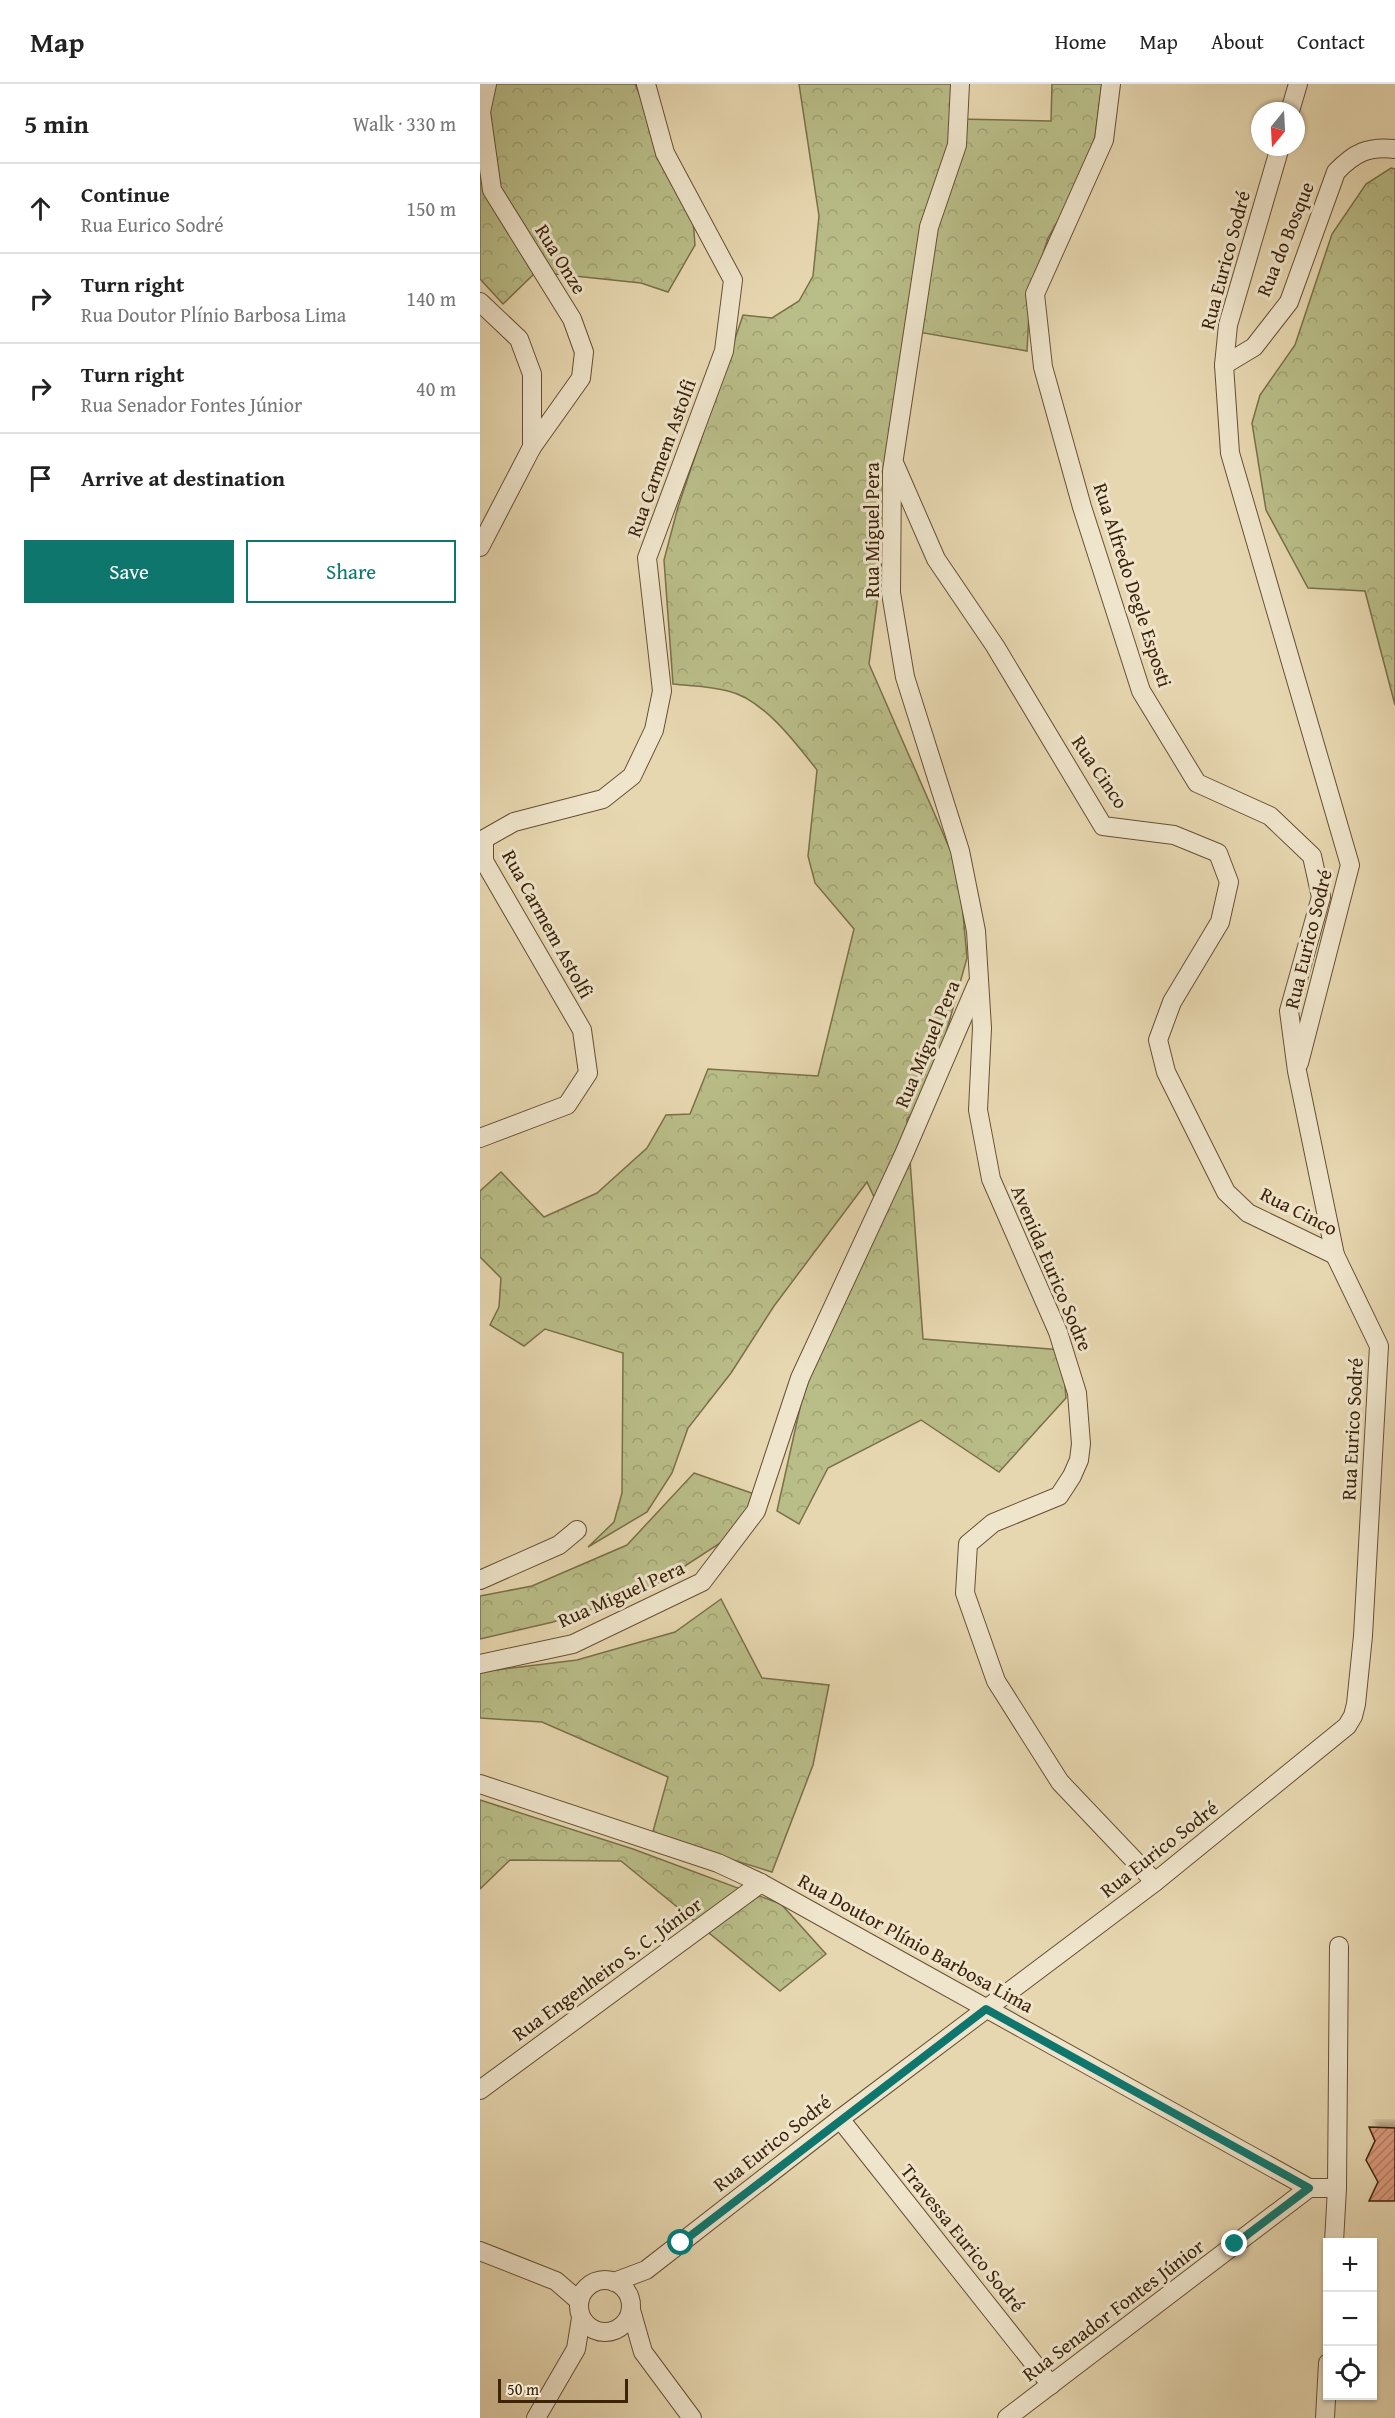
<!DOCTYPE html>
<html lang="en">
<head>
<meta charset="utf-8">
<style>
	body { margin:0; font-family:"Gentium Book Plus",serif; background:#f2f2f2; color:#222 }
	.controls { position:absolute; right:18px; bottom:18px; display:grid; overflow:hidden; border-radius:0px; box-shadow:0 2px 4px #0004 }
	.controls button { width:54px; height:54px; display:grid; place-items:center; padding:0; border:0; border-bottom:2px solid #e0e0e0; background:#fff; color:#222; font:30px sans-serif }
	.compass { position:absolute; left:771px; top:18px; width:54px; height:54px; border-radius:50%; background:#fff; box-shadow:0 2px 4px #0004; rotate:198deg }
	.scale { position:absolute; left:18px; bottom:15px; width:130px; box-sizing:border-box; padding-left:6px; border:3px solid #3c230a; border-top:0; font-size:16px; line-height:21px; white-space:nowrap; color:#3c230a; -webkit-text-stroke:4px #efe5cc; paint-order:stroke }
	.stop { position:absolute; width:18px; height:18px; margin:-14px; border:4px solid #0f766e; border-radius:50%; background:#fff }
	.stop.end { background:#0f766e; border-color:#fff; box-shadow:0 2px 6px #0008 }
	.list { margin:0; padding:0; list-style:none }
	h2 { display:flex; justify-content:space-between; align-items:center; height:78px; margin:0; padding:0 24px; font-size:26px }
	h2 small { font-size:20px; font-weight:400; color:#767676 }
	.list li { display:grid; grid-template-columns:39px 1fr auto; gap:18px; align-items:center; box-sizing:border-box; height:90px; padding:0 24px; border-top:2px solid #e0e0e0 }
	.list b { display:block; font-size:22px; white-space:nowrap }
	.list p { margin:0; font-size:20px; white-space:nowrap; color:#767676 }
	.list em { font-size:20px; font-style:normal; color:#767676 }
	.actions { display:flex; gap:12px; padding:18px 24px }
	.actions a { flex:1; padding:14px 0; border:2px solid #0f766e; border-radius:0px; text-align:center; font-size:21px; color:#0f766e }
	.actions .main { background:#0f766e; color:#fff }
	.icon { flex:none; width:33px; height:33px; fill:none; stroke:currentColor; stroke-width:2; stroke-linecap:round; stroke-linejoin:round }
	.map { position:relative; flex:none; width:915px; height:2334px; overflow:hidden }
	header { display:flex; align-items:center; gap:36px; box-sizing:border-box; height:84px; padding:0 30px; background:#fff; border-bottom:2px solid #e0e0e0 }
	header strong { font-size:28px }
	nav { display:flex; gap:33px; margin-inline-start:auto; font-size:21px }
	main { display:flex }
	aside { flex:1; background:#fff }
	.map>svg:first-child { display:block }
</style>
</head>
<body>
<header>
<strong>Map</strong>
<nav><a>Home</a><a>Map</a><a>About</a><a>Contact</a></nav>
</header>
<main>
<aside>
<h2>5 min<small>Walk · 330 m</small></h2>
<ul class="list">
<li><svg class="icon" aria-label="ahead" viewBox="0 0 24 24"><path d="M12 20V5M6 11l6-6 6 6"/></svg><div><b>Continue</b><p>Rua Eurico Sodré</p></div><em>150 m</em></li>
<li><svg class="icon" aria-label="right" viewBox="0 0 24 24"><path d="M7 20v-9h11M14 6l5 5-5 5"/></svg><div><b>Turn right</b><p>Rua Doutor Plínio Barbosa Lima</p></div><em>140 m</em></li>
<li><svg class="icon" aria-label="right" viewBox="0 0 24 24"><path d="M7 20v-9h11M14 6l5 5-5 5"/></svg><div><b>Turn right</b><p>Rua Senador Fontes Júnior</p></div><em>40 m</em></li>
<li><svg class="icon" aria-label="arrive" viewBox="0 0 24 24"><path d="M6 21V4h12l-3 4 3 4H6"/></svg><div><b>Arrive at destination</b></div></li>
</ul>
<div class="actions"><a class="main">Save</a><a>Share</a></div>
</aside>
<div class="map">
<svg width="915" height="2334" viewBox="0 0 915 2334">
	<defs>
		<pattern id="forest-crowns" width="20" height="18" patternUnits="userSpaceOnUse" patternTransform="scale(1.5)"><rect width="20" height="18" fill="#b9bd88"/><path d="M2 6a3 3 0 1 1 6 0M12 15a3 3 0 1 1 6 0" fill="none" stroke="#a0a274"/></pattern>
		<pattern id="building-hatch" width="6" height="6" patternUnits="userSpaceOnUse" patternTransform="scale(1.5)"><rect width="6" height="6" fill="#dc9b7e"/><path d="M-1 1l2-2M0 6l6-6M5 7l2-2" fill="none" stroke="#b47e65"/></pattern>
		<filter id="shadow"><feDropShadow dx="5.5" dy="-5.5" stdDeviation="3" flood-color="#0004"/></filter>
	</defs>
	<rect width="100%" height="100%" fill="#e7d7b0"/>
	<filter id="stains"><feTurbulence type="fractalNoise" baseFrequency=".00333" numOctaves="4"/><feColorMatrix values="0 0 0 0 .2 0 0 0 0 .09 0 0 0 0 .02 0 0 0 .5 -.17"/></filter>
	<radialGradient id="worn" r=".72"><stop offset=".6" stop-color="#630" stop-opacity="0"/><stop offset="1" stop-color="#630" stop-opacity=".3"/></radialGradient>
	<g fill="url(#forest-crowns)" stroke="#7a7049" stroke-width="1.5">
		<polygon points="0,0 155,0 213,134 215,161 188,208 161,199 56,188 23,220 0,195"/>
		<path d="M319 0H472L479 35 571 37 572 0H622L615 53 596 106 568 154 550 210 547 267 433 247 389 580 479 786 487 874 449 1010 427 1035 443 1255 582 1266 586 1314 519 1388 441 1336 348 1384 319 1440 297 1427 324 1306 401 1128 387 1098 294 1222 251 1289 208 1344 192 1389 167 1428 108 1463 134 1438 142 1409 143 1269 65 1245 44 1262 10 1241 19 1223 21 1194 0 1173V1107L21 1088 64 1133 117 1109 167 1064 186 1031 210 1030 228 985 338 992 374 845 335 799 328 772 337 686C316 659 283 615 248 607 231 602 211 602 193 600L184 476 198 423 263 231 292 234 319 217 333 192 339 132Z"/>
		<polygon points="911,84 915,85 915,621 885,507 828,504 786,426 772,339 780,311 815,261 852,150 886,100"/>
		<polygon points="214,1389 277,1411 248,1454 168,1506 73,1538 0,1555 0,1512 52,1502 147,1461"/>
		<polygon points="241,1515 282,1594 349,1601 333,1681 292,1788 172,1751 188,1693 62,1638 0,1634 0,1588 97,1576 195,1548"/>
		<polygon points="0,1716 153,1765 301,1820 346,1870 300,1907 141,1777 30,1776 0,1805"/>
	</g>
	<polygon fill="url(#building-hatch)" stroke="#3c230a" stroke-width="1.5" filter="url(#shadow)" points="889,2043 915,2044 915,2117 889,2117 898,2098 886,2076 895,2057"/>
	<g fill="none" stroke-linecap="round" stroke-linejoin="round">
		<defs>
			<g id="minor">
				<polyline points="7,0 1,28 12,106 92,235 104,268 101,294 52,363"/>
				<polyline points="480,0 477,61 449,143 412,387 411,509 425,593 480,767 496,847 502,944 498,1026 511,1095 578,1248 597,1309 601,1360 599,1376 592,1392 579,1412 513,1439 488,1460 485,1509 516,1597 580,1698 675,1798"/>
				<polyline points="810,27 818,0"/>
				<polyline points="800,63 748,241 744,281 750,369 870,781 819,979"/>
				<polyline points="0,218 39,255 52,290 52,363 0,463"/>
				<path d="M744 281 774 263 809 218 856 88C874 69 888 62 915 65"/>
				<polyline points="415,381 456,475 515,562 623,742 694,751 738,769 749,798 740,838 692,918 678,956 686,988 746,1108 768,1129 855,1171"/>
				<polyline points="0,1054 87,1021 108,989 102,946 4,777 4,755 34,738 123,715 152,692 174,646 182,607 167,474 244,267 253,196 185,69 166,0"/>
				<polyline points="0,1496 79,1461 97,1446"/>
				<polyline points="0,1580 93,1560 222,1498 276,1427 320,1294 424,1070 497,900"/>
				<polyline points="0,1700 238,1779 281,1799 829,2104"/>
				<polyline points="0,2006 281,1799"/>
				<polyline points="360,2035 571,2301"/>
				<polyline points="854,2158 857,2104 859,1862"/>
				<polyline points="0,2167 76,2197 99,2217"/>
				<circle cx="125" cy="2222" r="26"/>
				<polyline points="134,2198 166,2186 360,2035 675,1798 867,1642 873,1632 876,1620 883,1552 899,1262 855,1171 817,987 809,927 841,813 832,772 790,732 717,699 661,607 602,423 563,283 555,210 624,56 631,0"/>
				<polyline points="151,2226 163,2268 212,2334"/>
				<polyline points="56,2334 96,2265 101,2234"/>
				<polyline points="527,2334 829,2104 857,2104"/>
				<polyline points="845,2334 848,2279"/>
			</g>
		</defs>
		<use href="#minor" stroke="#675034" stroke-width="20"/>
		<use href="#minor" stroke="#efe5cc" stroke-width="18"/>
	</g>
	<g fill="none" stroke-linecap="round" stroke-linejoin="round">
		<polyline stroke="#0f766e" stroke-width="8" points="201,2159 506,1925 829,2104 755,2160"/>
	</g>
	<g text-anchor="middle" stroke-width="6" stroke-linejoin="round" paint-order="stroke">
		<g font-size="20" fill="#3c230a" stroke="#efe5cc">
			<text transform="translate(805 155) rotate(-68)" y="7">Rua do Bosque</text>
			<text transform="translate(81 175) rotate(58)" y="7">Rua Onze</text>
			<text transform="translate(745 176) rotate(-75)" y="7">Rua Eurico Sodré</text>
			<text transform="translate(181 374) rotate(-70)" y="7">Rua Carmem Astolfi</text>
			<text transform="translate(392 446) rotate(-90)" y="7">Rua Miguel Pera</text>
			<text transform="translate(653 501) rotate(72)" y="7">Rua Alfredo Degle Esposti</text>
			<text transform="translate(620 688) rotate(56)" y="7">Rua Cinco</text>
			<text transform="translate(68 840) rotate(61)" y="7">Rua Carmem Astolfi</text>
			<text transform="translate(828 855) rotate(-76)" y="7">Rua Eurico Sodré</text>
			<text transform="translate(447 960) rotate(-67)" y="7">Rua Miguel Pera</text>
			<text transform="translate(819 1127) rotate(27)" y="7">Rua Cinco</text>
			<text transform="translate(572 1184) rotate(67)" y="7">Avenida Eurico Sodre</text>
			<text transform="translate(872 1345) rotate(-87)" y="7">Rua Eurico Sodré</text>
			<text transform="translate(141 1510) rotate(-24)" y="7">Rua Miguel Pera</text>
			<text transform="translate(679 1765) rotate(-38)" y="7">Rua Eurico Sodré</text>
			<text transform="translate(436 1859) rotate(29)" y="7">Rua Doutor Plínio Barbosa Lima</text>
			<text transform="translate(127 1885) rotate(-36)" y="7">Rua Engenheiro S. C. Júnior</text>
			<text transform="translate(292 2059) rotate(-38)" y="7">Rua Eurico Sodré</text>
			<text transform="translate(483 2154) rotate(51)" y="7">Travessa Eurico Sodré</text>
			<text transform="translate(633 2226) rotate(-37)" y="7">Rua Senador Fontes Júnior</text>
		</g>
	</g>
	<rect width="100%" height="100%" filter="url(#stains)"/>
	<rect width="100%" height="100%" fill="url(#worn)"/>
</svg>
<div class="controls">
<button>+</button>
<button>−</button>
<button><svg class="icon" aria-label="locate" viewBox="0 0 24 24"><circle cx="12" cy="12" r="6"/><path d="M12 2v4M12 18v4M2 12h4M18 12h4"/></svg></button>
</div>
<svg class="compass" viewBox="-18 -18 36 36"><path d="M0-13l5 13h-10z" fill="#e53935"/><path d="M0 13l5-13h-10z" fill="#767676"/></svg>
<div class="scale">50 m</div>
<div class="stop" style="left:201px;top:2159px"></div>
<div class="stop end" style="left:755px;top:2160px"></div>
</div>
</main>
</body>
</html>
